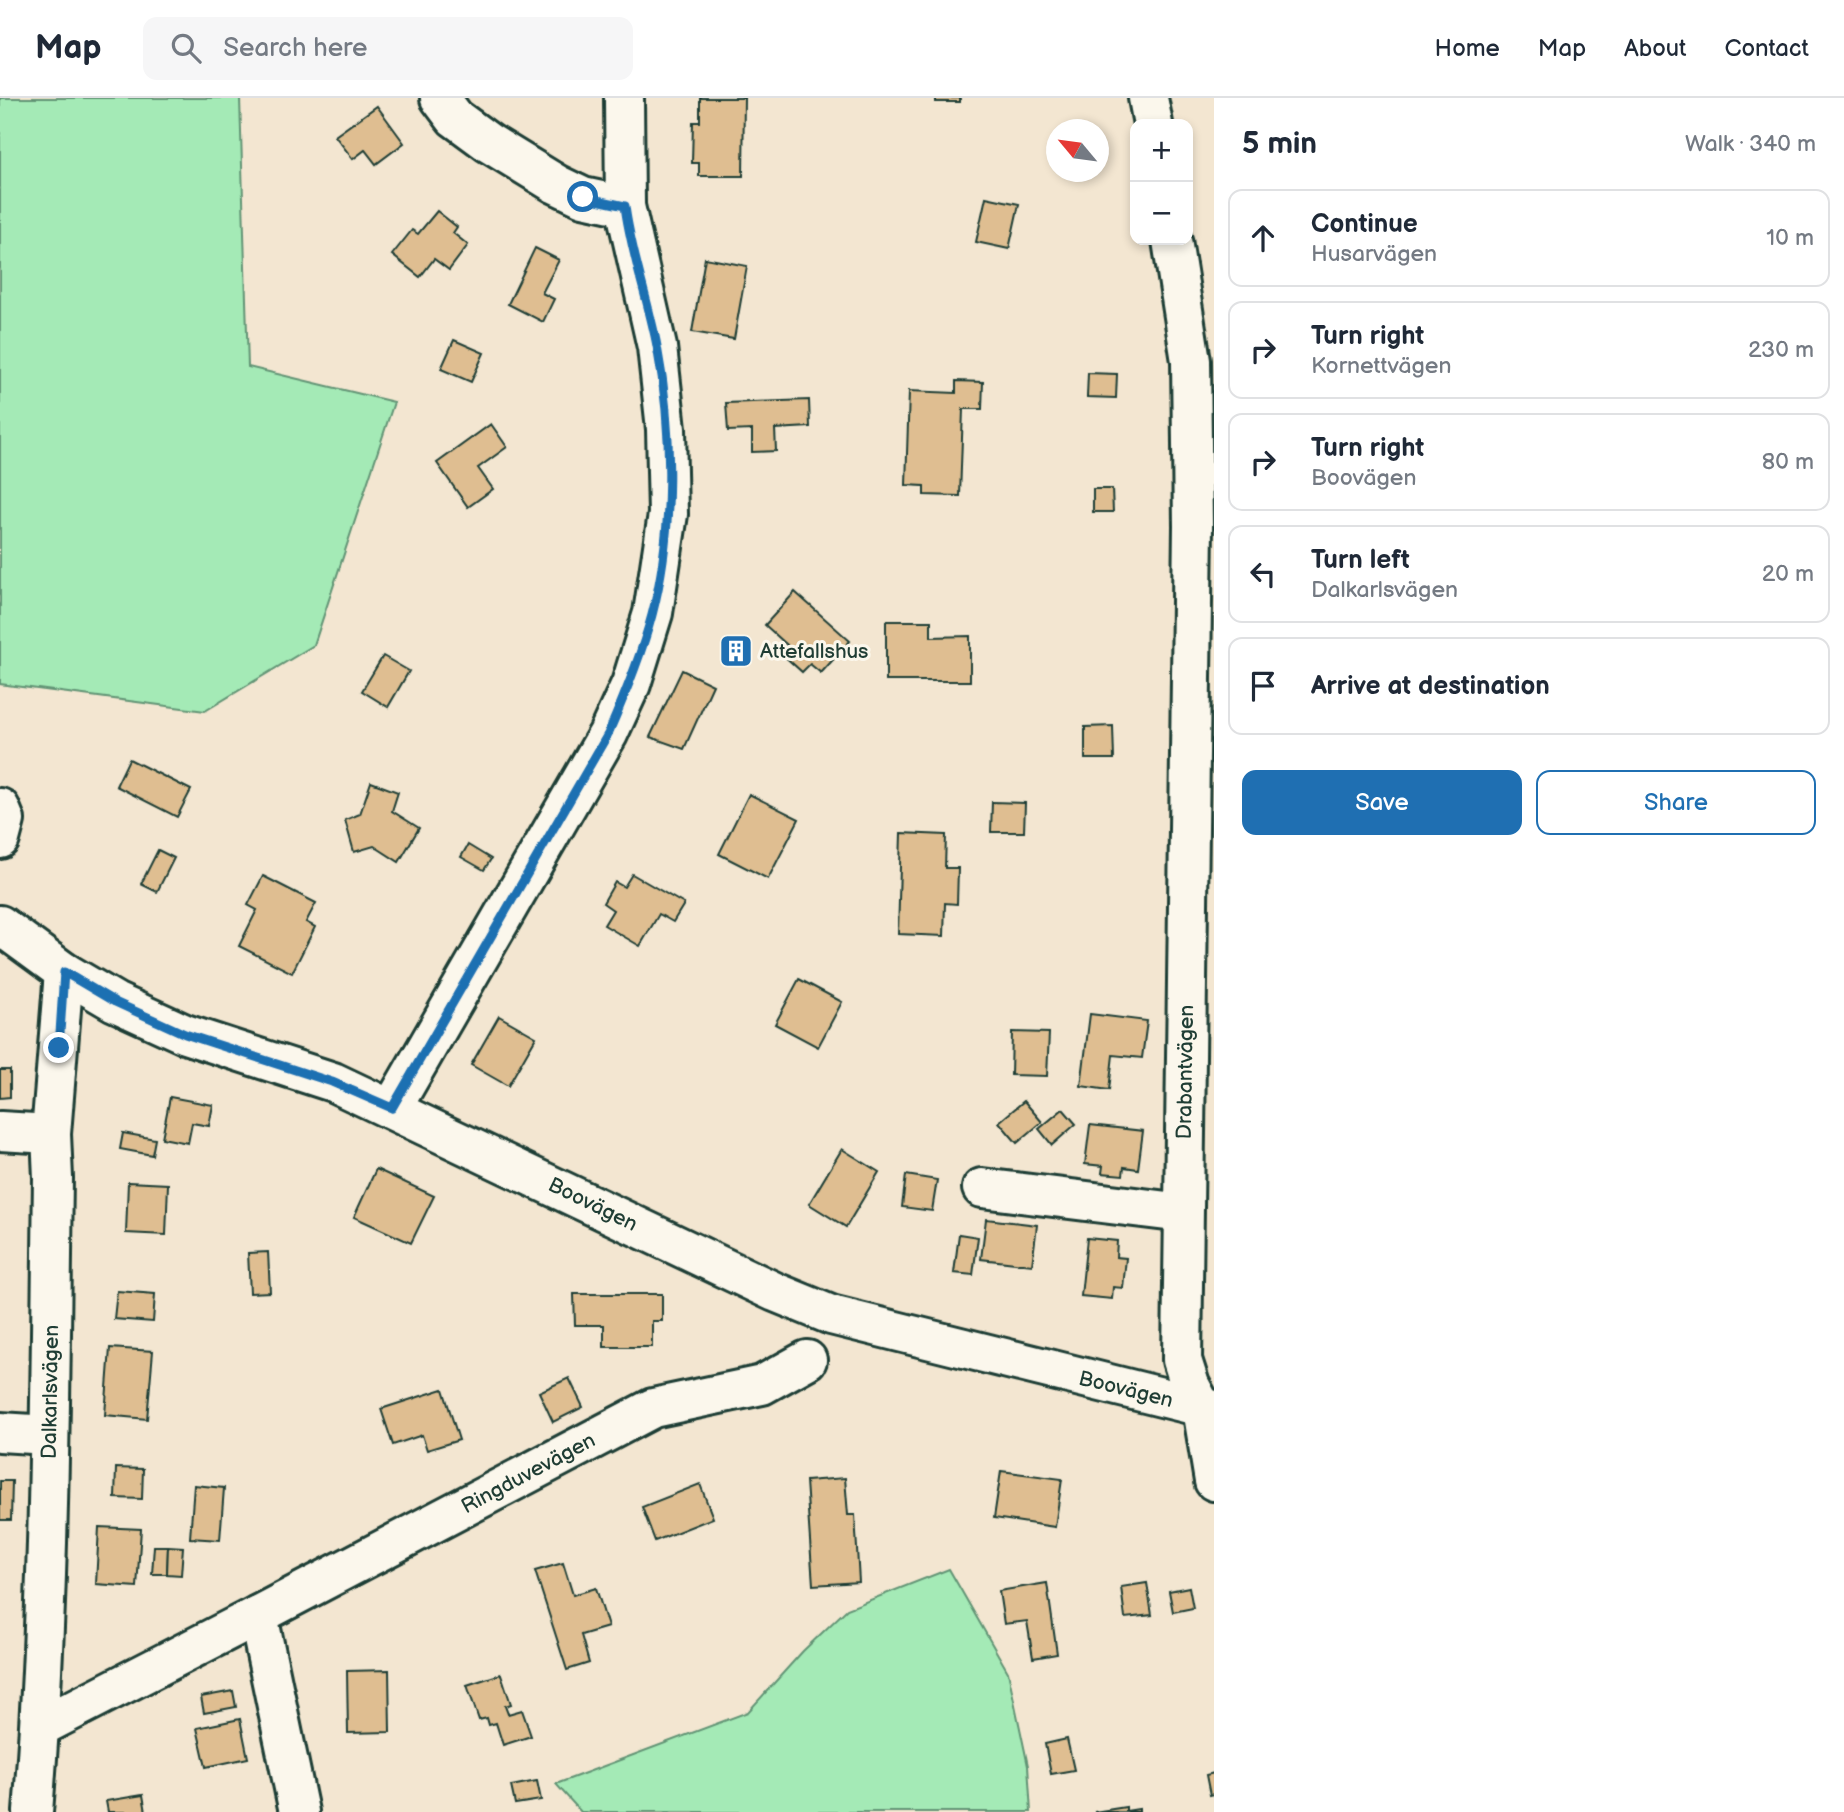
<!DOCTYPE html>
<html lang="en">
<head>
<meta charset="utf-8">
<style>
	body { margin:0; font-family:"Balsamiq Sans",sans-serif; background:#f6f6f7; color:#1f2937 }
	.controls { position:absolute; right:21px; top:21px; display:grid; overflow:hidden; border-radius:14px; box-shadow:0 4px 10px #0003 }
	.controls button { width:63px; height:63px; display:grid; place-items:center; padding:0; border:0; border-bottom:2px solid #e0e1e3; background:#fff; color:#1f2937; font:35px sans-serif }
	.compass { position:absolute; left:1046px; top:21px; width:63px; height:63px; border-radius:50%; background:#fff; box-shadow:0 4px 10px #0003; rotate:299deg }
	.stop { position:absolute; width:21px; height:21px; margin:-16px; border:5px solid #1f6fb2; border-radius:50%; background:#fff }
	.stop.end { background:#1f6fb2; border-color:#fff; box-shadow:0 2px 7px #0008 }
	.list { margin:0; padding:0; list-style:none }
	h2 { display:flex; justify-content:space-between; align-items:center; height:91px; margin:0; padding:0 28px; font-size:30px }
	h2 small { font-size:23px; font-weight:400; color:#747a83 }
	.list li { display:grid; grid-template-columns:46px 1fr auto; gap:21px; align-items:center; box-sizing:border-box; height:98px; margin:0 14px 14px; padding:0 14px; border:2px solid #e0e1e3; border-radius:14px }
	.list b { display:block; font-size:26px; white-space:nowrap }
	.list p { margin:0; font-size:23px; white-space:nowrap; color:#747a83 }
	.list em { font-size:23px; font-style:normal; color:#747a83 }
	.actions { display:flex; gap:14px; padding:21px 28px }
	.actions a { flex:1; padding:16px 0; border:2px solid #1f6fb2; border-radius:14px; text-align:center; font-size:24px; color:#1f6fb2 }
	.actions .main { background:#1f6fb2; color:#fff }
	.icon { flex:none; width:38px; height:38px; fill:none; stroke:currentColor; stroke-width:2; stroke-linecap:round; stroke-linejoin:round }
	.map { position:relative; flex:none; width:1214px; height:1714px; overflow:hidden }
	header { display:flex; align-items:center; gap:42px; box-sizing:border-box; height:98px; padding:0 35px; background:#fff; border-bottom:2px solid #e0e1e3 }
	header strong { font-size:33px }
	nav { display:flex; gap:38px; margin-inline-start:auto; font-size:24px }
	.search { width:490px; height:63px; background:#f6f6f7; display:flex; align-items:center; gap:18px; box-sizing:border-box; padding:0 24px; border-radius:14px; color:#747a83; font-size:26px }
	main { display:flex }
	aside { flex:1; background:#fff }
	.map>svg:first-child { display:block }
</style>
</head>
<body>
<header>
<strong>Map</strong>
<div class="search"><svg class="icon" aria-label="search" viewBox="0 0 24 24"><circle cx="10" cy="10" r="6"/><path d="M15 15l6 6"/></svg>Search here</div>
<nav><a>Home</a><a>Map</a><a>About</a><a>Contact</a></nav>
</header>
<main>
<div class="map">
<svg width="1214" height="1714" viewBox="0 0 1214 1714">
	<rect width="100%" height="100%" fill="#f3e6d1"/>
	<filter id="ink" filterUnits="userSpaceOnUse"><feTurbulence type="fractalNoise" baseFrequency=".0143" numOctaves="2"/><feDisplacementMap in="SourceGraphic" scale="14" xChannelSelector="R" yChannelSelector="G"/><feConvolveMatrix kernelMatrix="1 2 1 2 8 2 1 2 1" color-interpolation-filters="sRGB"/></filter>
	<g filter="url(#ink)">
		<g fill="#a4eab6" stroke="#629475" stroke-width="2">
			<polygon points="0,0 240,0 248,269 394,304 314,547 205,613 0,586"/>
			<polygon points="949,1471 1008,1574 1028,1668 1031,1714 581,1714 556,1686 748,1614 803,1553 847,1511"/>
		</g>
		<g fill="#dfbe91" stroke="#1f3d34" stroke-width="2">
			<polygon points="700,0 744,0 743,78 699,78 699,65 692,65 693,24 700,24"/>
			<rect x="936" y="0" width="24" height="4"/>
			<polygon points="377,8 404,45 376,66 365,52 353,61 335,38"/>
			<polygon points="986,99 1019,106 1009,151 976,144"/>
			<polygon points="437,113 457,129 453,135 468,147 449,172 434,161 420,179 392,157 412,132 418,136"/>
			<polygon points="535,150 559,162 542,195 554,201 543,224 508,206"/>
			<polygon points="705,160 747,168 734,241 692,234"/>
			<polygon points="454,242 484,255 471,284 441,271"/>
			<polygon points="1088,275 1117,276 1116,300 1087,299"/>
			<polygon points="956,283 983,284 982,311 963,311 960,398 924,397 924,388 906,387 909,293 956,295"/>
			<polygon points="809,302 810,329 775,331 776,353 752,354 752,332 728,333 726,305"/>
			<polygon points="491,326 507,349 478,370 493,391 468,409 437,365"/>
			<polygon points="1093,391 1112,391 1113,414 1093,414"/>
			<polygon points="795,494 850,543 821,575 810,566 802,574 781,555 787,547 765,527"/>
			<polygon points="886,523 931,523 931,539 970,538 970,583 886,583"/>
			<polygon points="742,544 746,555 728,560 726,550"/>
			<polygon points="383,558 409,573 388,609 362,593"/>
			<polygon points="682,572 713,587 684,651 650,639"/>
			<polygon points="1113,628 1114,661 1085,661 1085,629"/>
			<polygon points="129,661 191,692 177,719 116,688"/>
			<polygon points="371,684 398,694 392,713 419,730 399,764 374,748 354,754 345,722 360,716"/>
			<polygon points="749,696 799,721 768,781 719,756"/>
			<polygon points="992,704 1025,705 1024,734 991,734"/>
			<polygon points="901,735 946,737 945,770 958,770 957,806 945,805 944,838 898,836"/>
			<polygon points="468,747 491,761 484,772 461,759"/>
			<polygon points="158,752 174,760 157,794 141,786"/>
			<polygon points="632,776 684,806 673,824 659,816 640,848 604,827 613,812 603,805 615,784 624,789"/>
			<polygon points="263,778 316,805 306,824 315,829 292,875 239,848 257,812 248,807"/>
			<polygon points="799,881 842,904 818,949 775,926"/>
			<polygon points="1090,916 1147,923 1142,960 1113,957 1109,992 1081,988"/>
			<polygon points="499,918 536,939 508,988 471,967"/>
			<polygon points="1012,934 1049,935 1047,978 1011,977"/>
			<polygon points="0,972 10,972 10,999 0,1000"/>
			<polygon points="170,999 213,1007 209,1028 192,1025 188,1045 162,1040"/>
			<polygon points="1024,1003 1042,1024 1017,1045 999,1024"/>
			<polygon points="1063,1011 1076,1026 1052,1047 1039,1031"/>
			<polygon points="1090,1027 1143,1033 1138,1071 1124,1069 1123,1077 1102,1075 1103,1068 1085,1066"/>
			<polygon points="123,1035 155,1041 152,1057 120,1051"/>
			<polygon points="842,1051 879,1074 846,1129 809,1106"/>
			<polygon points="376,1071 434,1098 411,1145 354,1119"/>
			<polygon points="906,1077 937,1082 932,1113 902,1109"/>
			<polygon points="128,1084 168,1086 166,1137 126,1135"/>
			<polygon points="986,1121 1037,1127 1032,1167 981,1161"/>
			<polygon points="959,1136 978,1139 973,1177 954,1175"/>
			<polygon points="1087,1140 1117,1143 1116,1159 1126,1160 1123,1190 1113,1189 1112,1201 1081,1198"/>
			<polygon points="268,1154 270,1194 250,1195 248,1155"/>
			<polygon points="117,1193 155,1196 153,1224 114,1221"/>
			<polygon points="574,1196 662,1196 662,1223 652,1223 652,1249 604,1249 604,1227 575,1227"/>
			<polygon points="110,1250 153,1253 147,1321 105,1317"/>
			<polygon points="569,1280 583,1309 553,1324 539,1294"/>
			<polygon points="443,1291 459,1342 427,1352 422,1337 393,1347 381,1311"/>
			<polygon points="116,1370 143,1371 142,1401 115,1400"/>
			<polygon points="1001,1373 1062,1381 1055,1429 994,1420"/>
			<polygon points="845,1380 848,1417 855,1417 859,1484 813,1487 806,1383"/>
			<polygon points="0,1383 12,1383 11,1422 0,1422"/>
			<polygon points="700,1386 713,1420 655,1443 642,1409"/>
			<polygon points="194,1387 224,1390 220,1442 190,1440"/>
			<polygon points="99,1429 141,1431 137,1489 96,1486"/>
			<polygon points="154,1448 168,1448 167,1476 152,1476"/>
			<polygon points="168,1448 183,1449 181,1477 167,1476"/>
			<polygon points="563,1465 573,1497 596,1490 608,1529 581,1537 589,1565 567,1572 535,1473"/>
			<polygon points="1047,1485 1057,1556 1033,1560 1027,1523 1004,1526 999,1493"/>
			<polygon points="1147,1485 1152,1517 1125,1520 1121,1489"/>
			<polygon points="1189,1489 1193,1510 1173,1514 1169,1493"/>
			<polygon points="389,1572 390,1634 348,1635 347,1573"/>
			<polygon points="501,1576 511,1606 505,1608 508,1616 522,1612 531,1638 503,1647 496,1625 489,1627 487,1620 479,1622 467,1587"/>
			<polygon points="233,1593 236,1609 204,1615 201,1599"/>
			<polygon points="240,1621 248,1660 206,1669 197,1630"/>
			<polygon points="1067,1641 1074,1672 1051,1676 1045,1646"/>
			<polygon points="1214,1675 1214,1696 1210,1697 1206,1677"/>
			<polygon points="537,1683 541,1702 515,1706 511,1688"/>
			<polygon points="143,1697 146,1714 108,1714 106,1703"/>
			<polygon points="1126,1709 1126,1713 1139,1711 1139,1714 1094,1714"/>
		</g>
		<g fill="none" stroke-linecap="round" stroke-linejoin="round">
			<defs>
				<g id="minor">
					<polyline points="440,0 455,20 489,45 556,86 583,99 625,108"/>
					<polyline points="1148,0 1153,26"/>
					<polyline points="1172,142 1191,263 1193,428 1182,1262 1190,1287 1202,1310 1214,1383"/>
					<polyline points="0,710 5,722 0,741"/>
					<polyline points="0,827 64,874 115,904 185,936 333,984 775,1194 831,1217 1214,1312"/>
					<polyline points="392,1010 608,636 631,586 653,515 668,416 666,331 657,249 625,108 624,0"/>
					<polyline points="0,1033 51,1036"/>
					<polyline points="982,1090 1183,1115"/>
					<polyline points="0,1334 49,1337"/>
					<polyline points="40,1629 258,1517"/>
					<path d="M33 1714C50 1503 50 1292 53 1080L51 1036 64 874"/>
					<polyline points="299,1714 258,1517 653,1310 762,1287 807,1262"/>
				</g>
			</defs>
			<use href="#minor" stroke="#1f3d34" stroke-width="44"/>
			<use href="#minor" stroke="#fbf7ec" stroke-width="38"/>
		</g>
	</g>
	<g fill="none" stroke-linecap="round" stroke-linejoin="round" filter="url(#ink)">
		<path stroke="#1f6fb2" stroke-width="9" d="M59 950 64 874 115 904 185 936 332 984 392 1010 608 636C625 597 641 558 652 517 674 434 673 332 657 248 648 201 631 155 625 108L583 99"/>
	</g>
	<defs>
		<symbol id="building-square" viewBox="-11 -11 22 22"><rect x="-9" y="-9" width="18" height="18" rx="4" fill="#1f6fb2" stroke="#fbf7ec"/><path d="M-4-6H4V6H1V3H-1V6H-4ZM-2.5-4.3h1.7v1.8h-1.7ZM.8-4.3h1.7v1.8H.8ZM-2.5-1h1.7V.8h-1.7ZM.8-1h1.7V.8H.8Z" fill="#fff"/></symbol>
	</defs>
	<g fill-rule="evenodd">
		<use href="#building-square" x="717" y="534" width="38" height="38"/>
	</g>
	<g text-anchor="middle" stroke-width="6" stroke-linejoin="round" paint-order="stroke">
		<g font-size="21" fill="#1f3d34" stroke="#fbf7ec" text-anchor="start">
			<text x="760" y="560">Attefallshus</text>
		</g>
		<g font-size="21" fill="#1f3d34" stroke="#fbf7ec">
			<text transform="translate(1185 974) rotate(-89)" y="7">Drabantvägen</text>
			<text transform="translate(593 1106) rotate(26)" y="7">Boovägen</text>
			<text transform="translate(1126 1291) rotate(14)" y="7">Boovägen</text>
			<text transform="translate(50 1294) rotate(-89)" y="7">Dalkarlsvägen</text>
			<text transform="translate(528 1375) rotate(-28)" y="7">Ringduvevägen</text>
		</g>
	</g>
</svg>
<div class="controls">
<button>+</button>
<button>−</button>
</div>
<svg class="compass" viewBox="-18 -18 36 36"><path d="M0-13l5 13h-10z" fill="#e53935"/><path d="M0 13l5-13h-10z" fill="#747a83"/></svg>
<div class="stop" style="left:583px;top:99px"></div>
<div class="stop end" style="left:59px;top:950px"></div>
</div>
<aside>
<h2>5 min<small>Walk · 340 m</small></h2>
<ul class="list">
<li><svg class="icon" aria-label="ahead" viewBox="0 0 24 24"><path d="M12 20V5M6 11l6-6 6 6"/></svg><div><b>Continue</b><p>Husarvägen</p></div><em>10 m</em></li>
<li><svg class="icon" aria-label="right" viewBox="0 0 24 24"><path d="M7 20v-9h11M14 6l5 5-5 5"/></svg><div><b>Turn right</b><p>Kornettvägen</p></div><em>230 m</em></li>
<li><svg class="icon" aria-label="right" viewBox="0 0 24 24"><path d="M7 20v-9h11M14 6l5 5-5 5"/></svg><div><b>Turn right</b><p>Boovägen</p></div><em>80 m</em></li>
<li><svg class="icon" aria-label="left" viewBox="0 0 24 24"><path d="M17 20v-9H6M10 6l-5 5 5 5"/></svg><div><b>Turn left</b><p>Dalkarlsvägen</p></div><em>20 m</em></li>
<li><svg class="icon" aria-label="arrive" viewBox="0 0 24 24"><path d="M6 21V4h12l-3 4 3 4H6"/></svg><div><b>Arrive at destination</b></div></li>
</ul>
<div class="actions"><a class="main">Save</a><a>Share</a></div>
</aside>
</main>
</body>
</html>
